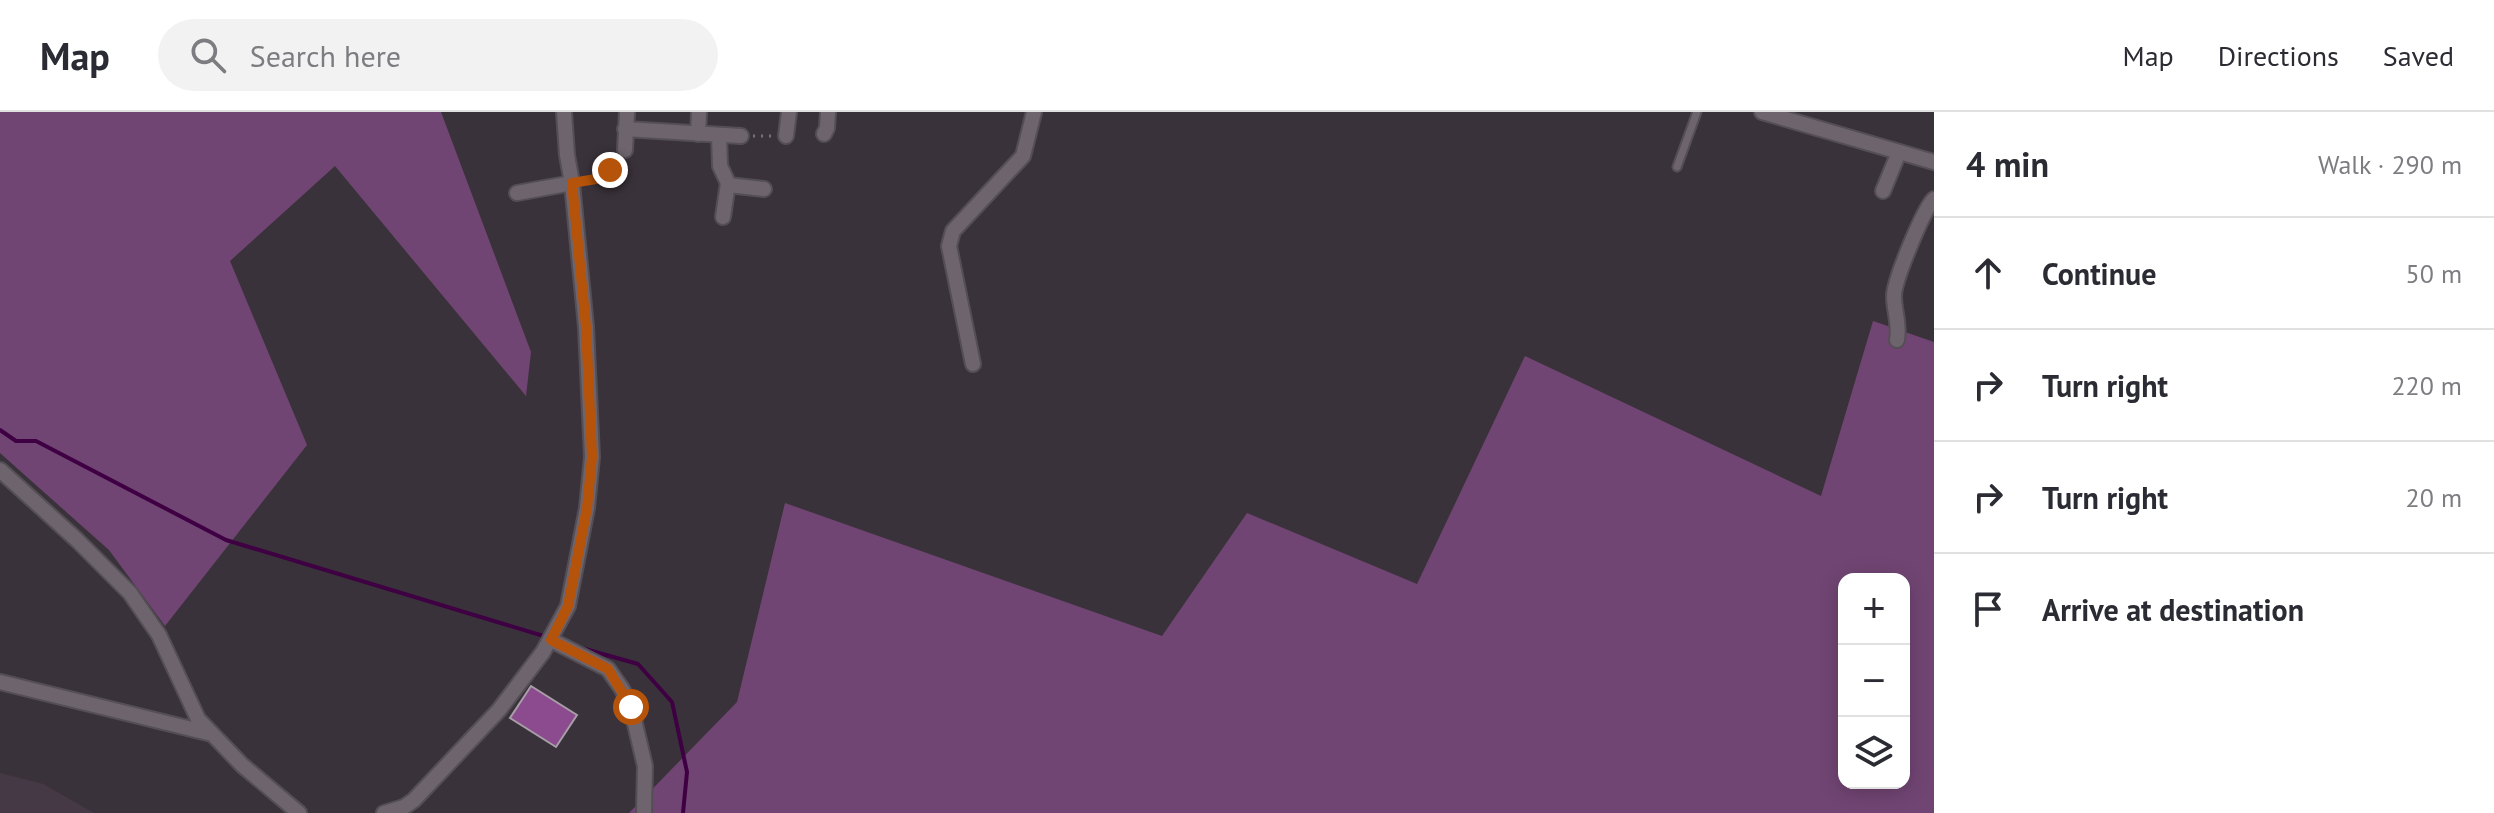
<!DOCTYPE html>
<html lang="en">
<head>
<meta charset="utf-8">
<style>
	body { margin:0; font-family:"PT Sans",sans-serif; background:#f2f2f3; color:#2b2b33 }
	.controls { position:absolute; right:24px; bottom:24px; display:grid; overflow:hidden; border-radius:16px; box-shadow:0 4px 20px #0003 }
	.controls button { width:72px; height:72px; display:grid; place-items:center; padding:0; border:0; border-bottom:2px solid #e1e1e2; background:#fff; color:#2b2b33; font:40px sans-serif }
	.stop { position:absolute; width:24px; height:24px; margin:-18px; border:6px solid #b45309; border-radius:50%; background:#fff }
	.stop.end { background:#b45309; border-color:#fff; box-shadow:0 2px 8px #0008 }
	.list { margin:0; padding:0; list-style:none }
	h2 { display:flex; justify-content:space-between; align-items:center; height:104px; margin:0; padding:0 32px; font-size:34px }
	h2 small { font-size:26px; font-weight:400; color:#7c7c81 }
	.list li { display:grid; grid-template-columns:52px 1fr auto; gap:24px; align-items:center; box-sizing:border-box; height:112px; padding:0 32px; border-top:2px solid #e1e1e2 }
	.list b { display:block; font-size:30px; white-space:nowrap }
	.list em { font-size:26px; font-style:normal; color:#7c7c81 }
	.icon { flex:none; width:44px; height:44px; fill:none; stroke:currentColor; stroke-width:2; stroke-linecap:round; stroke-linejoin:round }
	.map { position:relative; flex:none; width:1934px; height:701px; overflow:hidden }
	header { display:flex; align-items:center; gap:48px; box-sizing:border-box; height:112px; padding:0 40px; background:#fff; border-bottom:2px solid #e1e1e2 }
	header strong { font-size:38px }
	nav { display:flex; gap:44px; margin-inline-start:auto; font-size:28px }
	.search { width:560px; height:72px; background:#f2f2f3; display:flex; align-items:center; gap:20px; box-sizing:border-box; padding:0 28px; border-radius:44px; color:#7c7c81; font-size:30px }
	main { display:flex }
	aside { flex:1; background:#fff }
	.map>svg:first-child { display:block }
</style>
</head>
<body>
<header>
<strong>Map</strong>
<div class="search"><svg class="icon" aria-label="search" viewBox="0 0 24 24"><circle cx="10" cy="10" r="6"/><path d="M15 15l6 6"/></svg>Search here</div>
<nav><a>Map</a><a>Directions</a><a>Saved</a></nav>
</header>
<main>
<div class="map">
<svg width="1934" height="701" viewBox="0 0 1934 701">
	<rect width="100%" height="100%" fill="#3a323a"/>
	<polygon fill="#463946" points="0,661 43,672 94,701 0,701"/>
	<g fill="#714573" fill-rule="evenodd">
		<polygon points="0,0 441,0 531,240 526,284 335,54 230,149 307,333 165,514 109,438 0,341"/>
		<path d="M1873 209 1934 230V701H629L737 590 785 391 1162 524 1247 401 1417 472 1525 244 1821 384ZM1844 467H1904V671H1844Z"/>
	</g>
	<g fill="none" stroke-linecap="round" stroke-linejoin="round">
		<g stroke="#3f0043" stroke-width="4">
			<polyline points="0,318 16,329 36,329 226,428 547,525"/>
			<polyline points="578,535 638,552 672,590 687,660 683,701"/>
		</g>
	</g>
	<polygon fill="#8b4b8e" stroke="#a89ea8" stroke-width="2" points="531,574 577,603 556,635 510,606"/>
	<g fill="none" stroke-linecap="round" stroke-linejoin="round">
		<defs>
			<polyline id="lane" points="1677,55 1697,0"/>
			<g id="street">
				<polyline points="1762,0 1934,50"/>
				<polyline points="625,17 741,24"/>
				<polyline points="698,22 699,0"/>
				<polyline points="824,22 827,16 828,0"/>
				<polyline points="719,23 720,54 728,71 723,105"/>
				<polyline points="786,24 789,0"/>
				<polyline points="625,38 627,0"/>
				<polyline points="728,73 764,77"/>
				<polyline points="1883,79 1899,40"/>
				<polyline points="517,81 572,71"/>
				<path d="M1897 228C1900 213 1894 199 1894 184 1894 169 1923 98 1934 87"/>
				<polyline points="973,252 949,134 953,119 1023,44 1034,0"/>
				<polyline points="0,358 77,428 130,481 159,523 198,607 242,653 299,701"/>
				<polyline points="551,528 608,557 622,577 631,595 645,654 644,701"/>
				<polyline points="0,570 212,622"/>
				<polyline points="384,701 404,695 414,688 499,598 543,540 568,494 587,396 592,345 586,215 572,71 567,43 564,0"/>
			</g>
		</defs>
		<use href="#lane" stroke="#544e55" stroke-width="11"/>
		<use href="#street" stroke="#544e55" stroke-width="18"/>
		<g stroke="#797279" stroke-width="3" stroke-dasharray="2 6" stroke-linecap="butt">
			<polyline points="753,24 773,24"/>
			<path d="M586 69C601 66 609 59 618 47"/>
		</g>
		<use href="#lane" stroke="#6e646e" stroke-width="7"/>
		<use href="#street" stroke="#6e646e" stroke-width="14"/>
	</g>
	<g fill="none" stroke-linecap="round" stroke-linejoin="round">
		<polyline stroke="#b45309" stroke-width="10" points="610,58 596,67 572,71 586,215 592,345 587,396 568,494 551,528 608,557 631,595"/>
	</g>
</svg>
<div class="controls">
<button>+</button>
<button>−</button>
<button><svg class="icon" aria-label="layers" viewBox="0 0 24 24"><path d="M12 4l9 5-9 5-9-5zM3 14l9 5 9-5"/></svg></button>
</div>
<div class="stop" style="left:631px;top:595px"></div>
<div class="stop end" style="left:610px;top:58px"></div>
</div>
<aside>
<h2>4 min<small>Walk · 290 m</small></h2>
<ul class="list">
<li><svg class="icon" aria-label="ahead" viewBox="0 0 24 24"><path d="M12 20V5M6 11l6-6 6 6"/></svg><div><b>Continue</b></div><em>50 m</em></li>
<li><svg class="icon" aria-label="right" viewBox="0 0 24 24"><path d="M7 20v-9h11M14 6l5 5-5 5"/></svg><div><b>Turn right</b></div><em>220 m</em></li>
<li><svg class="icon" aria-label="right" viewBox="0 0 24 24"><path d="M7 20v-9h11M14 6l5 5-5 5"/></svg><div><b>Turn right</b></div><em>20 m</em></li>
<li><svg class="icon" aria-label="arrive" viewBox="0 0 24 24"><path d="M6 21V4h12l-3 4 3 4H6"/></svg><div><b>Arrive at destination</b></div></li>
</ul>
</aside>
</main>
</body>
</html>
